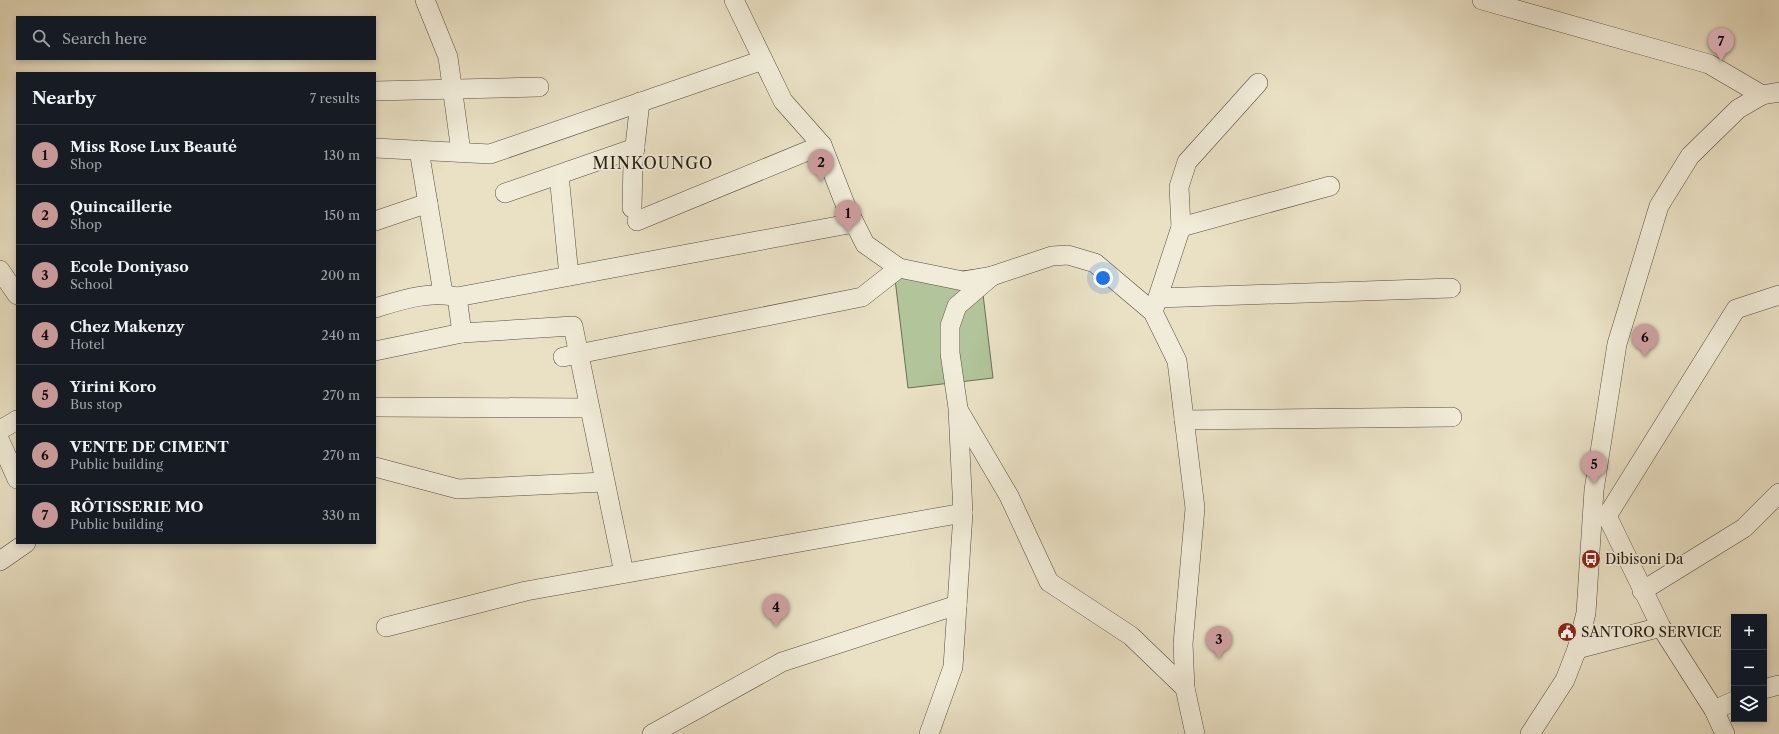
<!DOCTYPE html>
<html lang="en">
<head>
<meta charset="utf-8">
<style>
	body { margin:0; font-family:"Libre Caslon Text",serif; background:#242831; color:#f1f3f6 }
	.controls { position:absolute; right:12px; bottom:12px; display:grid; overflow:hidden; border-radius:0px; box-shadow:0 2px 6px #0003 }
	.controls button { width:36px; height:36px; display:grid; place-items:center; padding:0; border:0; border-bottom:1px solid #363941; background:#171b24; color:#f1f3f6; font:20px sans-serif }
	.you { position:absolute; left:1103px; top:278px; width:14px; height:14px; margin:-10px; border:3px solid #fff; border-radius:50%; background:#1a73e8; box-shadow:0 0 0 6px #1a73e833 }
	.badge { display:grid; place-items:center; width:26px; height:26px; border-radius:50%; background:#c59692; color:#111; font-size:13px; font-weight:700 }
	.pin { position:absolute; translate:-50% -33px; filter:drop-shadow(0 1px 2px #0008) }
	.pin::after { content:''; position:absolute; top:21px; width:14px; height:12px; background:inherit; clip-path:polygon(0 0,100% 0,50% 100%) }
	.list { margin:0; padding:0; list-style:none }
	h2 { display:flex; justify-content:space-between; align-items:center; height:52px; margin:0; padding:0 16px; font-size:17px }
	h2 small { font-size:13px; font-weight:400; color:#9ea1a6 }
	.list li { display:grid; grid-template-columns:26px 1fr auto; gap:12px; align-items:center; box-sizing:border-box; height:60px; padding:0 16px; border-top:1px solid #363941 }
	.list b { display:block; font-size:15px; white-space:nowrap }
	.list p { margin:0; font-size:13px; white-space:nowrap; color:#9ea1a6 }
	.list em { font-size:13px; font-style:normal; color:#9ea1a6 }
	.icon { flex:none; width:22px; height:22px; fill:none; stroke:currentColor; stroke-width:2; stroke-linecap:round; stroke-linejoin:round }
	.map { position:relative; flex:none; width:1779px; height:734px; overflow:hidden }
	.search { position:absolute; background:#171b24; box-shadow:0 2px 6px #0003; left:16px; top:16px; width:360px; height:44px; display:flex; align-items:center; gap:10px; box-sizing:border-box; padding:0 14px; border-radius:0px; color:#9ea1a6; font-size:15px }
	.panel { position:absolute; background:#171b24; box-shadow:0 2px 6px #0003; left:16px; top:72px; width:360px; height:472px; border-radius:0px }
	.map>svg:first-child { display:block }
</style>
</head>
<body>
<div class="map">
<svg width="1779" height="734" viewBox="0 0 1779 734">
	<rect width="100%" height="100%" fill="#eae1c5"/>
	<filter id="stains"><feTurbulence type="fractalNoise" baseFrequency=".005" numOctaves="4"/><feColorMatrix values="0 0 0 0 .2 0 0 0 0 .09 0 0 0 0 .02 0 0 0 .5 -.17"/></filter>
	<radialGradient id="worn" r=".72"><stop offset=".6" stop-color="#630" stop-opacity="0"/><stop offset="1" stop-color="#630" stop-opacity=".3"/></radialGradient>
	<polygon fill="#b1c49a" stroke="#6b7056" points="980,269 993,378 908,388 895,279"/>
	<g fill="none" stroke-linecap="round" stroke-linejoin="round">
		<defs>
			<g id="minor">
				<polyline points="425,0 448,57 461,152"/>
				<polyline points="734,0 783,101 822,145 845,204 865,244 899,268 963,281 992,276 1052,256 1068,255 1095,263 1153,312 1177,361 1195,508 1183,644 1185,688 1195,734"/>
				<polyline points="1482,0 1709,64 1762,95"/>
				<polyline points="375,91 539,87"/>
				<polyline points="375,148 490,154 763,60"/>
				<polyline points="419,150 443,293"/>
				<polyline points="559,175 569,276"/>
				<polyline points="505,193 635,148"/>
				<polyline points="632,208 633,163 640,102"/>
				<polyline points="375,221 428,203"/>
				<polyline points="637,221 822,145"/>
				<polyline points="1181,227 1179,187 1187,162 1258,83"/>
				<polyline points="0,270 17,295"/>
				<polyline points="457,297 462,333"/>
				<polyline points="1158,298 1451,288"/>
				<path d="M375 308C401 300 431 290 457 297L854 223"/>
				<polyline points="1154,309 1181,227 1330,186"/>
				<polyline points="375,351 462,333 573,326 624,573"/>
				<polyline points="563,357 862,297 899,268"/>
				<polyline points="375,407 589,408"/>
				<polyline points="959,411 1009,496 1049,582 1131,636 1185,688"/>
				<polyline points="1184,420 1452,417"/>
				<polyline points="0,430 17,420"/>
				<polyline points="0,441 17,479"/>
				<polyline points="375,467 458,489 604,482"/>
				<polyline points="0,561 26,543"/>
				<polyline points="1642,591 1744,528 1779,493"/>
				<polyline points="386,627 526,591 963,513"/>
				<polyline points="1577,649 1661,627"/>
				<polyline points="1764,689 1779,685"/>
				<polyline points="1714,710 1734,701"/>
				<polyline points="652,734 782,662 957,605"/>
				<polyline points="929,734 953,667 963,513 958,408 950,353 950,326 957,306 992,276"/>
				<polyline points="1530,734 1565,680 1577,649 1586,613 1594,490 1617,344 1659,206 1690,156 1738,109 1762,95 1779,92"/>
				<polyline points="1725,734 1714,710 1661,627 1607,516 1736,309 1779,295"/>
			</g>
		</defs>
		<use href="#minor" stroke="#564e40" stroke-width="20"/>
		<use href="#minor" stroke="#f1ecd9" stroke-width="19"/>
	</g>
	<defs>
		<symbol id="bus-disc" viewBox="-11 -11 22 22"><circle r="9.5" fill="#8f2418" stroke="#f1ecd9"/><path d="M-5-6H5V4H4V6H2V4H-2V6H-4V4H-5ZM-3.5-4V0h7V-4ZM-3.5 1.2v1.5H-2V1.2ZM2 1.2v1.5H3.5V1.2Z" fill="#fff"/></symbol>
		<symbol id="civic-disc" viewBox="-11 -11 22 22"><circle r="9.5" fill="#8f2418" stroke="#f1ecd9"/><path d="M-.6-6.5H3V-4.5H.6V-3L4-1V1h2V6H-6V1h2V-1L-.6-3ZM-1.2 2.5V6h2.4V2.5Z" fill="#fff"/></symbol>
	</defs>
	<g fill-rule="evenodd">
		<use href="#bus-disc" x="1580" y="548" width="22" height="22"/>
		<use href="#civic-disc" x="1556" y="621" width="22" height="22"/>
	</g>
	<g text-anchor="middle" stroke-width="3.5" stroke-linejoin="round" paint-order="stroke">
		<g font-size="14" fill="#251d13" stroke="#f1ecd9" text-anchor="start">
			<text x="1605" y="564">Dibisoni Da</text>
			<text x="1581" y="637">SANTORO SERVICE</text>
		</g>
		<g font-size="16" letter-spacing="1" fill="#251d13" stroke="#f1ecd9">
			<text x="653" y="169">MINKOUNGO</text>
		</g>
	</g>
	<rect width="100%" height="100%" filter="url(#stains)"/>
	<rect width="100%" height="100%" fill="url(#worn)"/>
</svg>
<div class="controls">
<button>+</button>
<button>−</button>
<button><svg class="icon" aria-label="layers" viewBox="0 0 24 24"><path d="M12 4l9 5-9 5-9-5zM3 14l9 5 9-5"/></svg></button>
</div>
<div class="you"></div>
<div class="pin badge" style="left:848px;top:233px">1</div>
<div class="pin badge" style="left:821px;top:182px">2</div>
<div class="pin badge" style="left:1219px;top:659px">3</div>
<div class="pin badge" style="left:776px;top:627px">4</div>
<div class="pin badge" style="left:1594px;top:484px">5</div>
<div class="pin badge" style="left:1645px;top:357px">6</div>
<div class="pin badge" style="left:1721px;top:61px">7</div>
<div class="search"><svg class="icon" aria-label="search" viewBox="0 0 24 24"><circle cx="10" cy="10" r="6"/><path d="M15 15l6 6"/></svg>Search here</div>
<section class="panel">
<h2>Nearby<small>7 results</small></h2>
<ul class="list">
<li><span class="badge">1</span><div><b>Miss Rose Lux Beauté</b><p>Shop</p></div><em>130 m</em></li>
<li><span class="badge">2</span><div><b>Quincaillerie</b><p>Shop</p></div><em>150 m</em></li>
<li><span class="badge">3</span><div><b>Ecole Doniyaso</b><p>School</p></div><em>200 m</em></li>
<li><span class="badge">4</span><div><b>Chez Makenzy</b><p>Hotel</p></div><em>240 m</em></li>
<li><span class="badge">5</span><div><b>Yirini Koro</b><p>Bus stop</p></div><em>270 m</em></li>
<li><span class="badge">6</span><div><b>VENTE DE CIMENT</b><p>Public building</p></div><em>270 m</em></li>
<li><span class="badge">7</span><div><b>RÔTISSERIE MO</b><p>Public building</p></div><em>330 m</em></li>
</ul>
</section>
</div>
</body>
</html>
